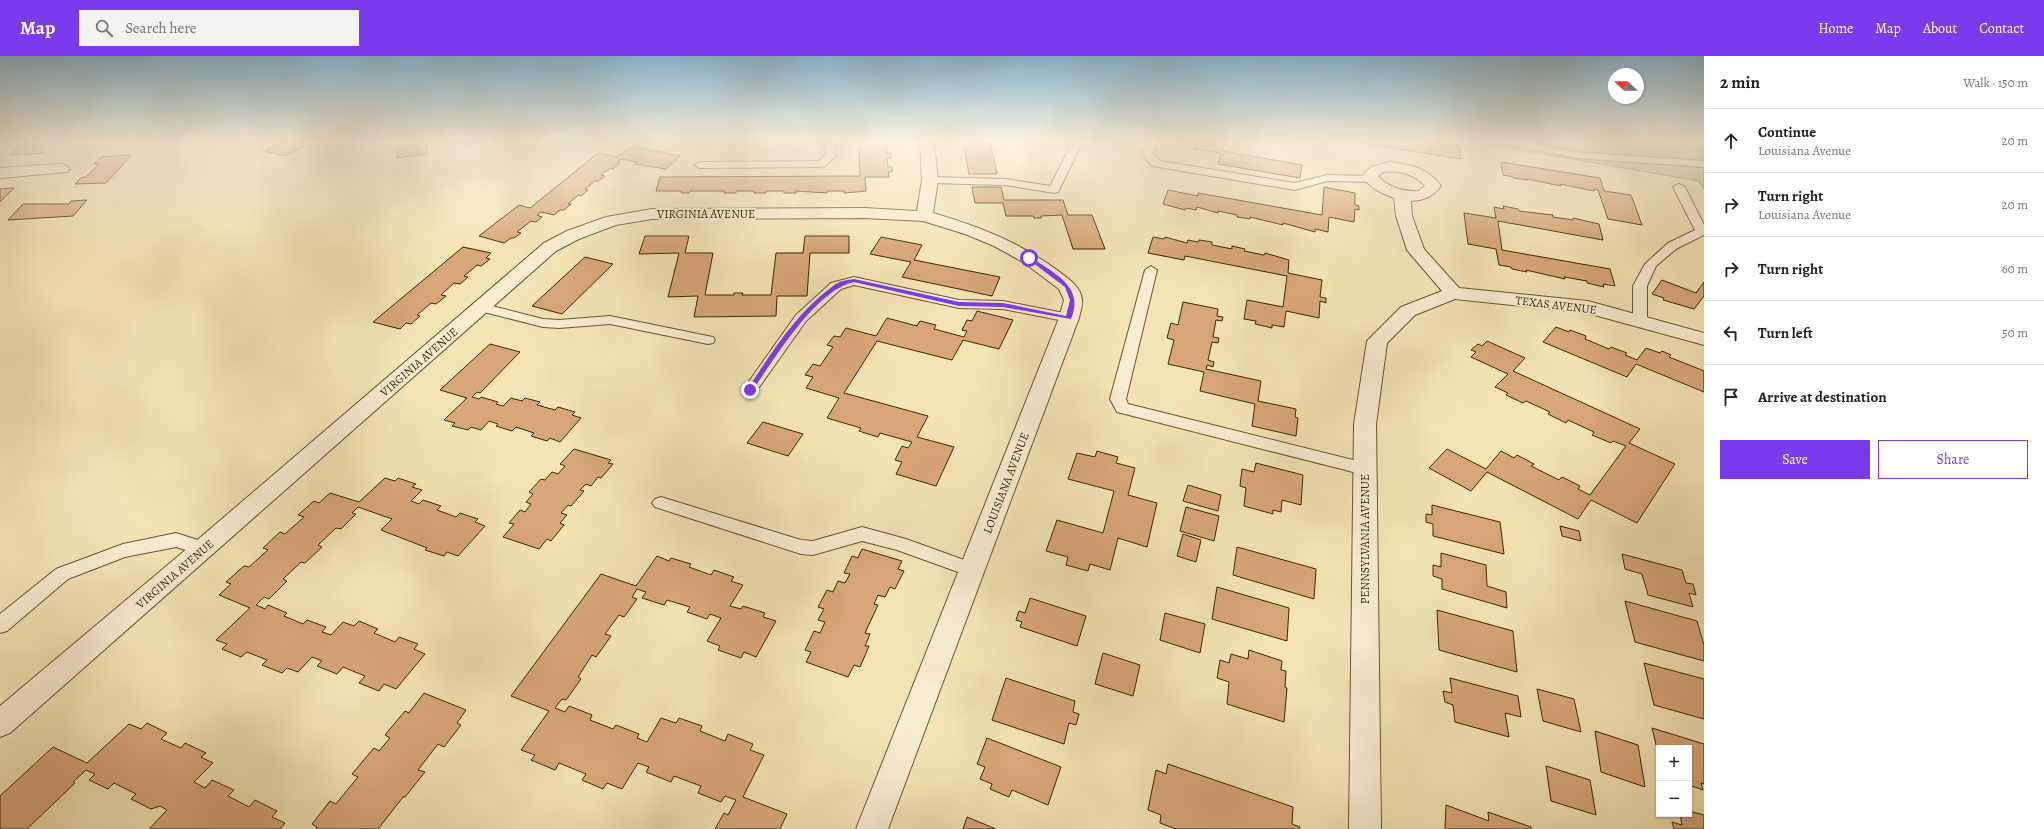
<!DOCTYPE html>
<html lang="en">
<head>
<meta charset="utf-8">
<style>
	body { margin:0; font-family:Alegreya,serif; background:#f2f2f2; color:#202124 }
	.controls { position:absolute; right:12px; bottom:12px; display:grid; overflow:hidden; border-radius:0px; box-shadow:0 1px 3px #0004 }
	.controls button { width:36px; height:36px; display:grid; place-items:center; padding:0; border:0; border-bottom:1px solid #e0e0e0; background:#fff; color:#202124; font:20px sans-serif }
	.compass { position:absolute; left:1608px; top:12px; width:36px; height:36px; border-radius:50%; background:#fff; box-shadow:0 1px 3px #0004; rotate:292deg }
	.stop { position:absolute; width:12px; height:12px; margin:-9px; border:3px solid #7c3aed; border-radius:50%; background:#fff }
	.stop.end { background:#7c3aed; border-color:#fff; box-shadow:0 1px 4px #0008 }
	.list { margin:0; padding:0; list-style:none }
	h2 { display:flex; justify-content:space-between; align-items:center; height:52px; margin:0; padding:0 16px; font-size:17px }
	h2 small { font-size:13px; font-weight:400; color:#757577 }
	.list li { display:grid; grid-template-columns:26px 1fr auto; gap:12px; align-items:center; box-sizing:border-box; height:64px; padding:0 16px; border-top:1px solid #e0e0e0 }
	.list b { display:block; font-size:15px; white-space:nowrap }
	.list p { margin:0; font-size:13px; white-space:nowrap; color:#757577 }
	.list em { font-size:13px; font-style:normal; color:#757577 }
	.actions { display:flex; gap:8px; padding:12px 16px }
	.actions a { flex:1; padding:9px 0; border:1px solid #7c3aed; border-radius:0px; text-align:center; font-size:14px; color:#7c3aed }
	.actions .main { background:#7c3aed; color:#fff }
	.icon { flex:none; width:22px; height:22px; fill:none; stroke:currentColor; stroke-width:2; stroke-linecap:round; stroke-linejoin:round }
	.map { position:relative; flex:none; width:1704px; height:773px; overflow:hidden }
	header { display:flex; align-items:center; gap:24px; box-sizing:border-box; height:56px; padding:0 20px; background:#7c3aed; color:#fff }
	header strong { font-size:19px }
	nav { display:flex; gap:22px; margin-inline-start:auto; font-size:14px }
	.search { width:280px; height:36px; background:#f2f2f2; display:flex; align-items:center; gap:10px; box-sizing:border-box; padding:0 14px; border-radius:0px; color:#757577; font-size:15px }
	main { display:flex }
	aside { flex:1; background:#fff }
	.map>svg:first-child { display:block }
</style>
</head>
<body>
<header>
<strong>Map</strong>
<div class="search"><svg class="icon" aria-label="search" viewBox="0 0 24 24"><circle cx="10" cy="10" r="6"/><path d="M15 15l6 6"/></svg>Search here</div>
<nav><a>Home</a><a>Map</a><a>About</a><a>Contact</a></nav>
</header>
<main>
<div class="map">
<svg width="1704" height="773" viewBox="0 0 1704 773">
	<rect width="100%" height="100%" fill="#f3e4b6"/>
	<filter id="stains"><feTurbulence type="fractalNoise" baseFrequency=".005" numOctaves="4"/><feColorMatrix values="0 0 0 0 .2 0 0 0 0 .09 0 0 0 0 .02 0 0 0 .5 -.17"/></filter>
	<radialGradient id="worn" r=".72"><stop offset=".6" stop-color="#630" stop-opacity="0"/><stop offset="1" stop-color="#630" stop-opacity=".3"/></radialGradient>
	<polygon fill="#bac48e" stroke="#7c7649" points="1469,85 1704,85 1704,133 1699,125"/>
	<g fill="#d8a779" stroke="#3e2804">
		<polygon points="52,85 43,97 11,99 23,87"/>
		<polygon points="292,85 291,87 301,87 304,90 285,100 265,95 284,86"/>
		<polygon points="465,85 487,85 468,89"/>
		<polygon points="859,85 890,85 890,89 886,89 887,97 891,97 891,102 887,102 888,111 892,111 892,116 888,116 889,121 865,121 866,135 844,137 844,135 827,135 827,137 796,135 796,137 784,137 784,135 766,135 766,137 754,137 754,135 736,135 736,137 724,137 725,135 690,135 689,137 681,137 682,135 656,135 660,121 860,120"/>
		<polygon points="963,85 990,85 997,118 969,118"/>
		<polygon points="1196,85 1229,85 1228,87 1225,87 1223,95 1302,109 1300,122 1218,108 1221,97 1194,93"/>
		<polygon points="1350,85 1425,85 1459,90 1461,103"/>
		<polygon points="426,87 427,98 397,102 397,91"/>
		<polygon points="631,90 680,100 666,113 635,108 637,106 621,103 617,107 620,107 613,113 610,112 601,119 605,120 598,125 595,125 585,133 588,134 581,140 578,139 568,148 571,148 564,154 560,154 554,159 541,156 537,159 542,161 536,166 531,165 517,176 521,177 514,182 511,182 504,187 479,180 519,149 530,152 598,97 617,101"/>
		<polygon points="129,99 130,101 106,127 75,128 82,121 86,121 99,108 94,108 101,101"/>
		<polygon points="1501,106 1600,122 1604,135 1631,139 1642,169 1608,163 1598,134 1594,133 1594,135 1560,128 1561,130 1527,123 1527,124 1514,122 1513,121 1503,119"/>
		<polygon points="972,131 1001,131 1004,144 1063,144 1068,159 1092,159 1105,193 1073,193 1062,159 1041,160 1041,162 1034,162 1033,160 1006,160 1003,147 975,147"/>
		<polygon points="1324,131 1355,137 1355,149 1359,150 1359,154 1355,153 1354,166 1329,161 1328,176 1315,173 1315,176 1283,167 1283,169 1250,161 1250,163 1237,161 1237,159 1218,155 1218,157 1197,151 1196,154 1186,152 1185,154 1163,148 1168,134 1198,140 1198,137 1322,159"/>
		<polygon points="14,132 0,146 0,133"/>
		<polygon points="87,144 73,160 8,164 23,148 69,148 71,145"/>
		<polygon points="1503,150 1518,153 1519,155 1553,159 1553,161 1573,164 1573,162 1599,168 1603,184 1498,165 1502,194 1610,213 1615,230 1603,228 1604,231 1587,227 1587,225 1564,221 1565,223 1526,214 1527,216 1512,213 1511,211 1499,209 1496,193 1468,188 1464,157 1496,162 1494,151 1504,153"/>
		<polygon points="645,180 689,180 685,197 713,197 705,239 734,239 734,237 743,237 742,239 771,239 776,197 803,197 805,180 849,180 849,197 810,197 807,240 777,240 776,260 694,261 698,240 668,241 679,197 639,198"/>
		<polygon points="881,181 922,189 914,204 1000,221 992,240 902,221 911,206 870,198"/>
		<polygon points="1153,181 1164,183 1165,181 1187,187 1188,184 1198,186 1199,184 1212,186 1212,189 1232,193 1232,190 1245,193 1244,195 1264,199 1265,197 1289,204 1288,217 1322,224 1320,241 1326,242 1326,247 1320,245 1319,262 1286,255 1284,271 1272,269 1272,272 1255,268 1256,265 1244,263 1247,244 1283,251 1287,220 1185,200 1184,204 1148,197"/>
		<polygon points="463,191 491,197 486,202 490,203 481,210 477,209 464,220 468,221 460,228 454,227 441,239 446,240 436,248 431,247 417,259 420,260 411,268 406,267 400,273 373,266"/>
		<polygon points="585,201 613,208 562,258 532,250"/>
		<polygon points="1662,224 1696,237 1704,226 1704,240 1694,253 1663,244 1664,242 1652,238"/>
		<polygon points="1183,246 1218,253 1217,260 1223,261 1222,265 1216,264 1213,281 1219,282 1218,287 1212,286 1208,304 1214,306 1213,311 1207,309 1206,313 1261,325 1258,345 1296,353 1295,361 1298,362 1296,380 1252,370 1255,348 1200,335 1204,316 1168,308 1174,284 1167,282 1171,267 1178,269"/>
		<polygon points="977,255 1013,264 999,293 963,284 952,304 877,285 844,337 928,360 917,381 954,391 936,430 896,418 902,406 895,404 902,390 908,392 912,386 880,377 878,381 859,375 861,372 827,362 839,342 806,332 813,321 805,319 813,308 820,310 833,291 827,289 834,280 840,281 846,272 876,280 887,262 917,270 920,265 936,269 934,273 964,281 967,275 962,274 967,264 972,265"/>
		<polygon points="1556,271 1569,276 1570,274 1586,280 1585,283 1609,293 1611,291 1627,297 1625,299 1637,304 1646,292 1660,297 1662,295 1671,299 1669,301 1704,315 1704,336 1636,308 1627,321 1543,286"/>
		<polygon points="1487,285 1525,302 1513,315 1640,373 1629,387 1675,408 1637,467 1591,444 1578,463 1487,416 1471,435 1429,412 1447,393 1486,413 1501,395 1514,402 1517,399 1534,408 1531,410 1559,424 1562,421 1580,430 1578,433 1590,439 1626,390 1613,385 1611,387 1592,379 1594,376 1568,364 1566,367 1548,358 1550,356 1526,345 1523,347 1506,339 1508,337 1495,331 1508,318 1471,301 1476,296 1471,294 1478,288 1482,290"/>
		<polygon points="490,288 520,296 480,337 477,336 472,341 479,343 481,341 498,346 496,348 503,350 511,342 522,345 525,342 540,346 537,349 555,354 558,351 575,356 572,359 581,362 560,386 550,382 547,385 531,380 534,377 516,371 512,375 496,370 498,368 489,365 481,374 471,371 468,374 452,370 455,367 444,364 467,342 440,334"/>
		<polygon points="763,366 803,378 788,400 747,387"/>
		<polygon points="574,393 611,404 608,407 613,408 601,422 598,421 591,430 586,428 580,434 584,435 571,450 568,449 561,457 567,459 560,467 564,469 551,485 547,483 539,493 503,481 514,468 509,467 520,454 525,456 531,448 526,446 533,438 529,436 541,423 545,424 552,416 558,418 565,410 560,408"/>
		<polygon points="1097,395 1118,401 1116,407 1135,412 1128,439 1157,447 1147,491 1118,482 1110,514 1090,508 1088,515 1066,509 1068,501 1046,495 1057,464 1103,477 1114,435 1068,423 1077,397 1095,401"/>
		<polygon points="1256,407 1303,419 1301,449 1282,444 1281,456 1273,454 1273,458 1244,450 1246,432 1240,430 1242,413 1254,416"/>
		<polygon points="385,422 395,425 398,422 416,428 412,431 422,434 411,445 419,448 423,444 441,450 437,454 456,461 460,457 478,463 475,466 485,470 458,500 447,496 444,500 425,494 427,492 381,474 392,463 358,451 352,457 356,458 341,473 336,472 318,489 322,491 305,507 301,506 283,523 287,525 269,543 264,541 256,549 265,553 268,549 287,557 284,560 303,568 307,564 326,571 322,576 331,579 343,566 354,570 359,565 378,573 374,577 395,586 399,581 418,588 414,593 425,598 396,633 384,628 379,635 359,627 365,620 343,611 337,618 317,610 322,605 312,601 298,616 287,612 282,617 262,609 267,604 247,596 241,601 222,593 227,588 216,584 250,552 219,539 231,528 226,526 244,510 249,511 268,494 263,492 280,476 285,478 304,461 298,459 314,445 319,447 330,437 359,446"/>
		<polygon points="1188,429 1221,439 1218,455 1183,445"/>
		<polygon points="1432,449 1500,466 1504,498 1433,480 1433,468 1426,466 1426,458 1432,459"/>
		<polygon points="1186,451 1219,460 1214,485 1180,475"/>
		<polygon points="1560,470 1579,475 1581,485 1562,480"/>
		<polygon points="1183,478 1201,484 1196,506 1177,500"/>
		<polygon points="1237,491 1316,513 1314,543 1233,519"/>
		<polygon points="862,493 902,505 898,513 904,515 895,533 890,531 885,541 878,539 874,548 878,549 865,577 870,578 865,590 869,590 860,611 854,609 848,621 806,606 811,596 805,594 814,575 820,577 825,566 818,564 824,553 818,551 827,534 833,536 838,525 845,527 850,518 844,517 852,500 858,502"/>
		<polygon points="1441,497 1486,509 1487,530 1506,536 1507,552 1442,533 1442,523 1433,520 1433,509 1441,511"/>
		<polygon points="1622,498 1682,514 1686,527 1693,528 1696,539 1689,537 1693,551 1648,539 1642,518 1625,513"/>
		<polygon points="657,500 669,505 671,502 691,508 689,511 711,519 714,514 734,521 731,525 743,529 730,550 741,553 743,550 765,557 763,561 776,565 756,601 744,596 741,602 718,594 720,590 707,585 721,562 710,558 707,563 687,556 690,551 667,544 664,549 642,542 646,536 637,533 632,541 637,543 624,561 619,559 605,578 611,580 596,601 592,599 578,621 581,623 566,644 562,643 555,652 565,656 569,650 592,659 590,664 613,673 616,669 639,678 637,682 647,686 661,662 676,667 679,662 702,670 700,675 725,685 728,678 753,688 750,694 764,699 743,741 787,758 780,773 715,773 724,757 728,759 736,744 725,740 721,746 698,737 701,730 674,720 671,726 646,716 649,711 638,707 622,733 607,727 603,733 582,724 586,718 559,707 555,714 531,704 535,699 521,694 549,655 511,640 601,518 636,530"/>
		<polygon points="1217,531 1289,552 1287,585 1212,563"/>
		<polygon points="1030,542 1086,560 1077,590 1020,571 1022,566 1016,564 1019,555 1025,557"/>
		<polygon points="1625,545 1697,565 1704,589 1704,605 1635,586"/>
		<polygon points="1437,554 1513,575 1517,616 1439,594"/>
		<polygon points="1165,557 1205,568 1200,597 1160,584"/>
		<polygon points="1249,594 1282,605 1281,614 1286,615 1285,631 1287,632 1284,666 1227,648 1229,626 1217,622 1220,604 1229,607 1231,598 1248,603"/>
		<polygon points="1103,597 1140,609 1133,640 1095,628"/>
		<polygon points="1644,607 1704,623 1704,663 1654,649"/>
		<polygon points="1006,622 1075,645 1073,656 1079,658 1076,669 1069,667 1064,688 992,664"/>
		<polygon points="1450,622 1518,640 1521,661 1505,657 1509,681 1455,666 1453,649 1445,646 1443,635 1452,637"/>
		<polygon points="1537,633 1574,643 1581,676 1543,665"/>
		<polygon points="424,637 466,654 457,667 461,669 444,691 438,688 418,714 425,716 405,741 403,741 378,773 316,773 317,771 312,768 330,745 336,748 358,721 352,718 374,692 379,695 390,682 385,679 405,655 409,657"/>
		<polygon points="147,667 167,677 161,683 181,692 185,687 206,697 201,701 213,707 194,726 205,732 212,724 234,734 228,740 249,751 255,744 277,755 272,761 285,767 280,773 149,773 167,754 160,750 151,753 131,743 136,738 114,727 108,733 89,724 95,718 86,714 73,726 75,727 27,773 0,773 0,740 53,691 87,707 129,668 141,673"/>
		<polygon points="1652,672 1704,688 1704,728 1701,727 1703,734 1689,729 1689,692 1659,692 1659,701"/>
		<polygon points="1595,675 1638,689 1645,731 1601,716"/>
		<polygon points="987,682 1061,711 1048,749 1012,734 1009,741 990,733 992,728 980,723 985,711 977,708"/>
		<polygon points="1168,708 1293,751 1292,768 1300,771 1299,773 1176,773 1160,767 1161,759 1148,754 1156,714 1166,718"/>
		<polygon points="1546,710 1590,724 1596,759 1551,745"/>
		<polygon points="1446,749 1489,765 1488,756 1531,771 1531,773 1445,773"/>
		<polygon points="1689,755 1704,759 1704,773 1674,773 1672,766 1682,769 1680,758 1689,758"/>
		<polygon points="967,761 996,773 963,773"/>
	</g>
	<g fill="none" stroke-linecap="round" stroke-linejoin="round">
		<defs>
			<g id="lane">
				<polygon points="824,85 834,85 836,100 825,110 821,111 700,112 694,109 700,106 818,105 825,99"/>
				<polygon points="1073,85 1083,85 1058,136 1054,137 1005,129 930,127 924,124 930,121 1005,123 1050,130"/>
				<polygon points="1148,85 1158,85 1153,97 1160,105 1295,127 1327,119 1372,120 1378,123 1372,126 1327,125 1295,134 1152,110 1142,97"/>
				<polygon points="1501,85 1522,85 1576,96 1704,105 1704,111 1576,102 1506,88"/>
				<polygon points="1679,128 1685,131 1704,169 1704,179 1676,193 1656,210 1647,230 1647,265 1645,268 1635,268 1633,265 1633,230 1645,208 1668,187 1695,174 1673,131"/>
				<polygon points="1151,210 1157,214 1126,343 1128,348 1365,407 1371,409 1373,413 1371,417 1365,419 1117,356 1110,343 1145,214"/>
				<polygon points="854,221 959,244 1003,245 1069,258 1074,259 1076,262 1074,265 1069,266 1003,253 959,252 854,229 841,233 806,265 755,337 750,339 745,337 742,334 745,331 796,259 831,227"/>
				<polygon points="481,247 543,263 559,264 610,260 708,280 713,281 715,284 713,287 708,288 610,268 559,272 543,271 476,254 474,251 476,248"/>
				<polygon points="661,441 801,484 813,485 862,471 906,483 978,509 981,514 978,519 972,521 897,494 862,485 813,499 801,498 655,451 652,447 655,443"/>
				<polygon points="176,477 210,488 213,493 210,498 204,500 176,491 125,501 68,523 7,575 0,577 0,558 56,513 123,488"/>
			</g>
			<g id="street">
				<path d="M920 85H934L938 124 933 157C980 171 1017 185 1057 214 1067 222 1081 230 1082 244 1083 249 1080 257 1079 262L888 773H856L1059 262 1064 244 1059 233 1023 206 994 190 965 178 923 165 864 162 652 163 616 169 579 183 556 195 10 677 0 681V650L195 486 544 187 567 175 606 161 652 153 864 152 917 155 922 124Z"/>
				<path d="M1389 106C1410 108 1428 112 1441 130 1433 141 1424 144 1411 145L1412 160 1424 193 1459 232 1588 245 1704 277V289L1587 257 1455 243 1415 259 1387 287 1376 368 1381 773H1349L1354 368 1367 285 1401 251 1442 235 1407 194 1396 160 1394 142C1381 137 1370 132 1362 120L1371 111ZM1383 116C1398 114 1415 118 1425 130L1418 135C1404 136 1387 131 1378 120Z"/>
				<polygon points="62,108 67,110 70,113 67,116 0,122 0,112"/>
			</g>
		</defs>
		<use href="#lane" stroke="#6b5730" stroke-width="2"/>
		<use href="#street" stroke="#6b5730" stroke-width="2"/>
		<use href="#lane" fill="#f7edd0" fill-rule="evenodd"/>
		<use href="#street" fill="#f7edd0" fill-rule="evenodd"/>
	</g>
	<linearGradient id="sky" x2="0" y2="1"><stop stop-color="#89b8d2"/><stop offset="0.44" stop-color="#faf3de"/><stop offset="1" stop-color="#faf3de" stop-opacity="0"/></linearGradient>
	<rect width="1704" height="193" fill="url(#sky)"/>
	<path fill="#7c3aed" d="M1028 201H1031C1054 218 1085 230 1071 263L1003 251 959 250 854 226C816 233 773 305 752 335L747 334C771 297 797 256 833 230 839 225 847 224 854 223L959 246 1003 247 1066 260 1070 244 1065 231 1028 203Z"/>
	<g text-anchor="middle" stroke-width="4" stroke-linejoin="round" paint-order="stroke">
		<g font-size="12" fill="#3e2804" stroke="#f7edd0">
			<text x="706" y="162">VIRGINIA AVENUE</text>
			<text transform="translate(1556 249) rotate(7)" y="4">TEXAS AVENUE</text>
			<text transform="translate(419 306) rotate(-41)" y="4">VIRGINIA AVENUE</text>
			<text transform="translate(1006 427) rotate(-69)" y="4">LOUISIANA AVENUE</text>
			<text transform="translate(1365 483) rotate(-90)" y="4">PENNSYLVANIA AVENUE</text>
			<text transform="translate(175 518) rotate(-41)" y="4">VIRGINIA AVENUE</text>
		</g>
	</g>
	<rect width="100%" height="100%" filter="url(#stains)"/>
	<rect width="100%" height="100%" fill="url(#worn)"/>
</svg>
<div class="controls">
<button>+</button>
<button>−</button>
</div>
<svg class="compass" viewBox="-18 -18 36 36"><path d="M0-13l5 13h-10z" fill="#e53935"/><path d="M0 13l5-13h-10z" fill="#757577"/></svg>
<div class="stop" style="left:1029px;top:202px"></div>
<div class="stop end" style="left:750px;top:334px"></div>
</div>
<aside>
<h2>2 min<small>Walk · 150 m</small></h2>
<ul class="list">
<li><svg class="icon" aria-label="ahead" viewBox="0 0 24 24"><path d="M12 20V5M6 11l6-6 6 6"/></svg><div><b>Continue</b><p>Louisiana Avenue</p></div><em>20 m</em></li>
<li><svg class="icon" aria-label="right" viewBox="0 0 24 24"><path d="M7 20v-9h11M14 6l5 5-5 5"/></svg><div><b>Turn right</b><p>Louisiana Avenue</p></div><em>20 m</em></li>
<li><svg class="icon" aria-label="right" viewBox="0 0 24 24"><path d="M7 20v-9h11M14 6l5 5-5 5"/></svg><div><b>Turn right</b></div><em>60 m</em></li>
<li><svg class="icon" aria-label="left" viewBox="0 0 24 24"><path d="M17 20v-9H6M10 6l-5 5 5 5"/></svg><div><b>Turn left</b></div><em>50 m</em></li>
<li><svg class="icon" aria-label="arrive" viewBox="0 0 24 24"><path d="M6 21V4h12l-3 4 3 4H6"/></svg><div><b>Arrive at destination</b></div></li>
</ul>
<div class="actions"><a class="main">Save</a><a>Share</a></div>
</aside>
</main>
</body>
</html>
